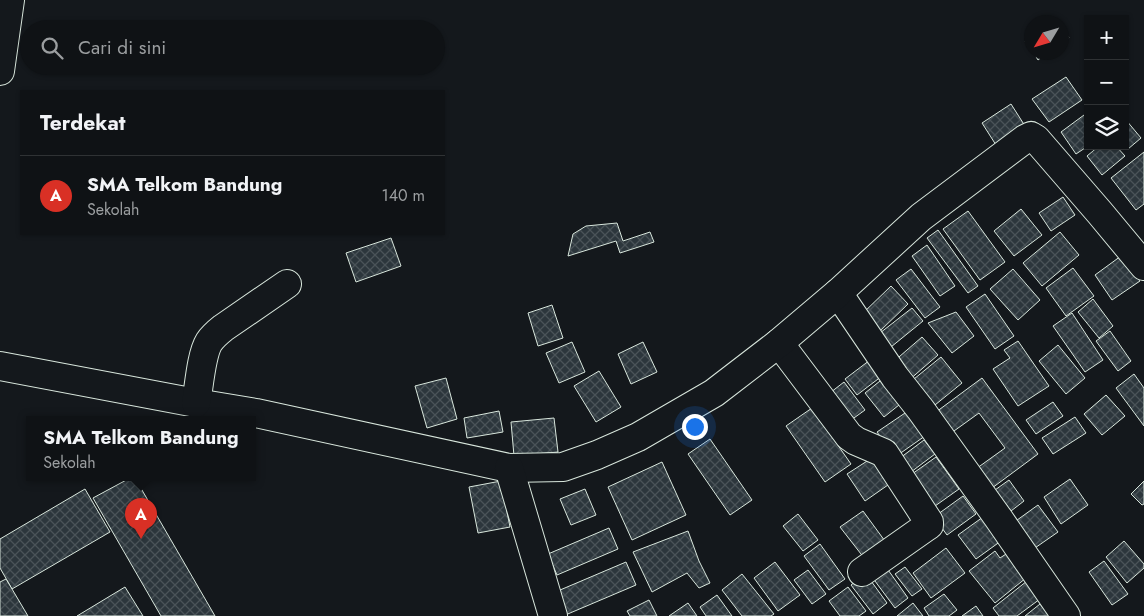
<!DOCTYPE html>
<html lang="id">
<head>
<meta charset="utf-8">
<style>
	body { margin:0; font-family:Jost,sans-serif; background:#1d2022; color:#f1f3f6 }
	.controls { position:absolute; right:15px; top:15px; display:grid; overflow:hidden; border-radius:0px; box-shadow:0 1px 4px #0004 }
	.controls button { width:45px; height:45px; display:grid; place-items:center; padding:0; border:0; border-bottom:1px solid #2f3234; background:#0f1215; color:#f1f3f6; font:25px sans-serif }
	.compass { position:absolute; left:1024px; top:15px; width:45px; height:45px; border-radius:50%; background:#0f1215; box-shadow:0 1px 4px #0004; rotate:232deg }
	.you { position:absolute; left:694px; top:426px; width:18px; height:18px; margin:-12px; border:4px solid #fff; border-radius:50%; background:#1a73e8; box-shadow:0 0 0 8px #1a73e833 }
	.badge { display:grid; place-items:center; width:32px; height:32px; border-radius:50%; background:#d93025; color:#fff; font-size:16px; font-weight:700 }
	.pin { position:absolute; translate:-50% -41px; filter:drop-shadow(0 1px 2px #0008) }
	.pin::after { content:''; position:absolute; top:26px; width:18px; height:15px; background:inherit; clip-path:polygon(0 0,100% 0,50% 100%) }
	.popup { position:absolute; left:26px; top:416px; width:230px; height:65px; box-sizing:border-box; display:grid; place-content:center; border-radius:0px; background:#0f1215; filter:drop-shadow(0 1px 4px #0005); font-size:16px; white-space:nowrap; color:#9b9ea0 }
	.popup b { font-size:19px; color:#f1f3f6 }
	.popup::after { content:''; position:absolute; left:50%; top:100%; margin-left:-10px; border:10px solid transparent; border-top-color:#0f1215 }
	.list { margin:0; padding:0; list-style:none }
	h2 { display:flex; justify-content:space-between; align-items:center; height:65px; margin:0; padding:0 20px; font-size:21px }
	h2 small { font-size:16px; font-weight:400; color:#9b9ea0 }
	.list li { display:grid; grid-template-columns:32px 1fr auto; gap:15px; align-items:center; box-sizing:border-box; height:80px; padding:0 20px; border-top:1px solid #2f3234 }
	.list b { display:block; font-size:19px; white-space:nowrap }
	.list p { margin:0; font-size:16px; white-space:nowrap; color:#9b9ea0 }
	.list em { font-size:16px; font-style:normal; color:#9b9ea0 }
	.icon { flex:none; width:28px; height:28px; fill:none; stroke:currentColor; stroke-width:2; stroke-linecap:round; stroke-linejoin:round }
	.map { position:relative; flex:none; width:1144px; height:616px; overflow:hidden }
	.search { position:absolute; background:#0f1215; box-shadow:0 1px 4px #0004; left:20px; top:20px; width:425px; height:55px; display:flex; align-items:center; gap:12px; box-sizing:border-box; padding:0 18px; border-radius:28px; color:#9b9ea0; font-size:19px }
	.panel { position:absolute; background:#0f1215; box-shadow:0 1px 4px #0004; left:20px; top:90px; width:425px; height:145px; border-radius:0px }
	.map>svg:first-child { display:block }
</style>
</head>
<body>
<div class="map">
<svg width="1144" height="616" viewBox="0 0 1144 616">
	<defs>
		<pattern id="building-cross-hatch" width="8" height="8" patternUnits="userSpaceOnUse" patternTransform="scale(1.25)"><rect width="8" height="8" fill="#2c363c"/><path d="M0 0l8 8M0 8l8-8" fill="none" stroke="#4a5358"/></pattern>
	</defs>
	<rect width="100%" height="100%" fill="#14181c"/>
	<g fill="url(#building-cross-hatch)" stroke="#d8e6dc">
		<polygon points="1062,27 1069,38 1062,43"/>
		<polygon points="1032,36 1032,51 1025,41"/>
		<polygon points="1033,52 1048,52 1038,60"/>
		<polygon points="1066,77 1082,100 1049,122 1032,99"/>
		<polygon points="1011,104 1025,126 996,145 982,123"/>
		<polygon points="1084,115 1088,120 1088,146 1076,154 1061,132"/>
		<polygon points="1126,120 1141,138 1128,149 1125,146 1125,121"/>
		<polygon points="1099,146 1116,146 1125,156 1102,175 1087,156"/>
		<polygon points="1144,152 1144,204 1136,210 1111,178"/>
		<polygon points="1063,197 1075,215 1051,231 1039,213"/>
		<polygon points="1021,209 1042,235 1014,256 994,231"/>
		<polygon points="968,211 1005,262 980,280 943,229"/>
		<polygon points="617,223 623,241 650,232 654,242 620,253 616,241 568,256 573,234 586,226"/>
		<polygon points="938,230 978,286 968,293 927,238"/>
		<polygon points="1060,232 1079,255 1042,286 1023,263"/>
		<polygon points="391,238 401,266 356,282 346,253"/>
		<polygon points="927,245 955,286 940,296 912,256"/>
		<polygon points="1121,256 1140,281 1112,300 1095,275"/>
		<polygon points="1073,268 1094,296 1066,316 1046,288"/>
		<polygon points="911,269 940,307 925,318 896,280"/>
		<polygon points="1013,269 1040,300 1018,320 990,289"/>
		<polygon points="891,286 908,304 879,332 861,315"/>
		<polygon points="985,294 1014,336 995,349 966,307"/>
		<polygon points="1093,299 1113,326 1099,338 1078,312"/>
		<polygon points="552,305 563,338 538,346 528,313"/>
		<polygon points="912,308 923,321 891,347 880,333"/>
		<polygon points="956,312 974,336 952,353 928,323"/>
		<polygon points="1072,313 1103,360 1085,372 1053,326"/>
		<polygon points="1110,331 1131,361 1118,371 1096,341"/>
		<polygon points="922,337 938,355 908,381 892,363"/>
		<polygon points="1018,341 1049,386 1018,406 993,369 1010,358 1004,350"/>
		<polygon points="572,342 585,372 559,383 546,353"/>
		<polygon points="643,342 657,372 631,384 618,354"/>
		<polygon points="1058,345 1085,378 1066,394 1039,361"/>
		<polygon points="941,357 962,383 935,405 914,379"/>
		<polygon points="870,360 882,376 857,395 845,379"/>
		<polygon points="599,371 621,407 596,422 574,386"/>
		<polygon points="1134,374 1144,388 1144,426 1116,388"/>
		<polygon points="885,377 904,401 884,417 865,393"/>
		<polygon points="446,378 457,419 427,428 415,386"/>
		<polygon points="982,378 1038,454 988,491 973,471 1005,448 979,413 947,436 932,415"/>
		<polygon points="844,382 865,410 847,423 826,396"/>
		<polygon points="1106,395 1125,416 1102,435 1084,414"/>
		<polygon points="1053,402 1063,416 1036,434 1026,420"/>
		<polygon points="812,408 851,464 825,482 786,426"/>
		<polygon points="499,411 503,432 467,438 464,418"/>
		<polygon points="908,411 925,436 895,457 877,432"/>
		<polygon points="1075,417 1086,433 1053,454 1042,438"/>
		<polygon points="554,418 558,452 514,456 511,422"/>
		<polygon points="710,439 752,500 730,515 688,454"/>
		<polygon points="924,440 935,454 907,475 896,461"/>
		<polygon points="878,454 898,478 865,501 847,474"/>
		<polygon points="936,457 959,489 928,511 905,479"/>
		<polygon points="662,462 686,515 632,540 608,487"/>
		<polygon points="130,478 135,478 215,616 161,616 93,498"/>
		<polygon points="1070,479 1088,505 1061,524 1044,497"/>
		<polygon points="1009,480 1024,501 1011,511 995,490"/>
		<polygon points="501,481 510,527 478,533 469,487"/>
		<polygon points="1144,481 1144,504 1142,505 1131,494"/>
		<polygon points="85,489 110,532 12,589 0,568 0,539"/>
		<polygon points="585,489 596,515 571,525 560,499"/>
		<polygon points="963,496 976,514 947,535 934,517"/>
		<polygon points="1038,505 1058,532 1032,550 1013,523"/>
		<polygon points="863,511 890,548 868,563 840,527"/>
		<polygon points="798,514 818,540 803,551 783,526"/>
		<polygon points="983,517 1001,541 976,559 958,535"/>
		<polygon points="609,528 618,549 557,575 548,554"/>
		<polygon points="688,531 699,561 710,583 699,588 687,573 652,592 633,552"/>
		<polygon points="1124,541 1144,564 1144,568 1127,583 1106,557"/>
		<polygon points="820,544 845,579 829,590 804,556"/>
		<polygon points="946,548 965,573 931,598 913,573"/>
		<polygon points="995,551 1000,558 1006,554 1026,578 995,603 969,571"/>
		<polygon points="1104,561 1128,594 1112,605 1089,572"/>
		<polygon points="626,562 636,585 563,616 553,593"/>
		<polygon points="775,562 800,595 778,611 754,578"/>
		<polygon points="886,567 908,598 895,608 872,577"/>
		<polygon points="905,567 922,589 912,596 895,574"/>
		<polygon points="808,570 826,594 812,604 794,580"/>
		<polygon points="742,574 774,614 771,616 742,616 722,590"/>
		<polygon points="866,574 887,603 873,614 851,585"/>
		<polygon points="6,579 12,589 28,616 0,616 0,582"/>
		<polygon points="1027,581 1040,599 1017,616 999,616 993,608"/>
		<polygon points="125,587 143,616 77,616"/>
		<polygon points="848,587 866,611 859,616 840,616 829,601"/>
		<polygon points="944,594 957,610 949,616 929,616 924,608"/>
		<polygon points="717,595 732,616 706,616 700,607"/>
		<polygon points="649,600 657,616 630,616 627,611"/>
		<polygon points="688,603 697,616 669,616"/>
		<polygon points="913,603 923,616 897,616"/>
		<polygon points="1040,604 1050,616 1025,616"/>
		<polygon points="976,606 983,616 962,616"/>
	</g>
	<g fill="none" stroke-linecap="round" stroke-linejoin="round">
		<defs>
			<g id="minor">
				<polyline points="0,71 10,0"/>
				<polyline points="838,293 895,377 921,410 999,519 1066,616"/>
				<polyline points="779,343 849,436 856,441 884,453 929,522 929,525 926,527 862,572"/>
				<polyline points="0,366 196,403 256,413 509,468 563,467 597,455 638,437 714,393 779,343 838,293 921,217 1025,139 1031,136 1036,139 1100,213 1144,266"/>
				<path d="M196 403C199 388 201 355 209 342 213 336 218 332 223 328L287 284"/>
				<polyline points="509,468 553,616"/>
			</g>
		</defs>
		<use href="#minor" stroke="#d8e6dc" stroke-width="30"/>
		<use href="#minor" stroke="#14181c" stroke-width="28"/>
	</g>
</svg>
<div class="controls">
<button>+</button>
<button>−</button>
<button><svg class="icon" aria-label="layers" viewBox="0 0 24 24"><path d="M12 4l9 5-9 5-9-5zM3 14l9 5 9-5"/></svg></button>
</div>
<svg class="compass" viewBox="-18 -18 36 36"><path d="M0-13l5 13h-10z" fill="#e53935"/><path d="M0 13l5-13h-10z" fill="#9b9ea0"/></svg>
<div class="you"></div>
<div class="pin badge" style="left:141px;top:539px">A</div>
<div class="popup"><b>SMA Telkom Bandung</b>Sekolah</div>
<div class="search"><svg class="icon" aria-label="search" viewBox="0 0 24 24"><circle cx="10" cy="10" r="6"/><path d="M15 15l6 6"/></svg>Cari di sini</div>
<section class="panel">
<h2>Terdekat<small></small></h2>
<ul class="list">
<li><span class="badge">A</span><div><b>SMA Telkom Bandung</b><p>Sekolah</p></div><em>140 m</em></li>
</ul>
</section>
</div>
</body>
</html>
